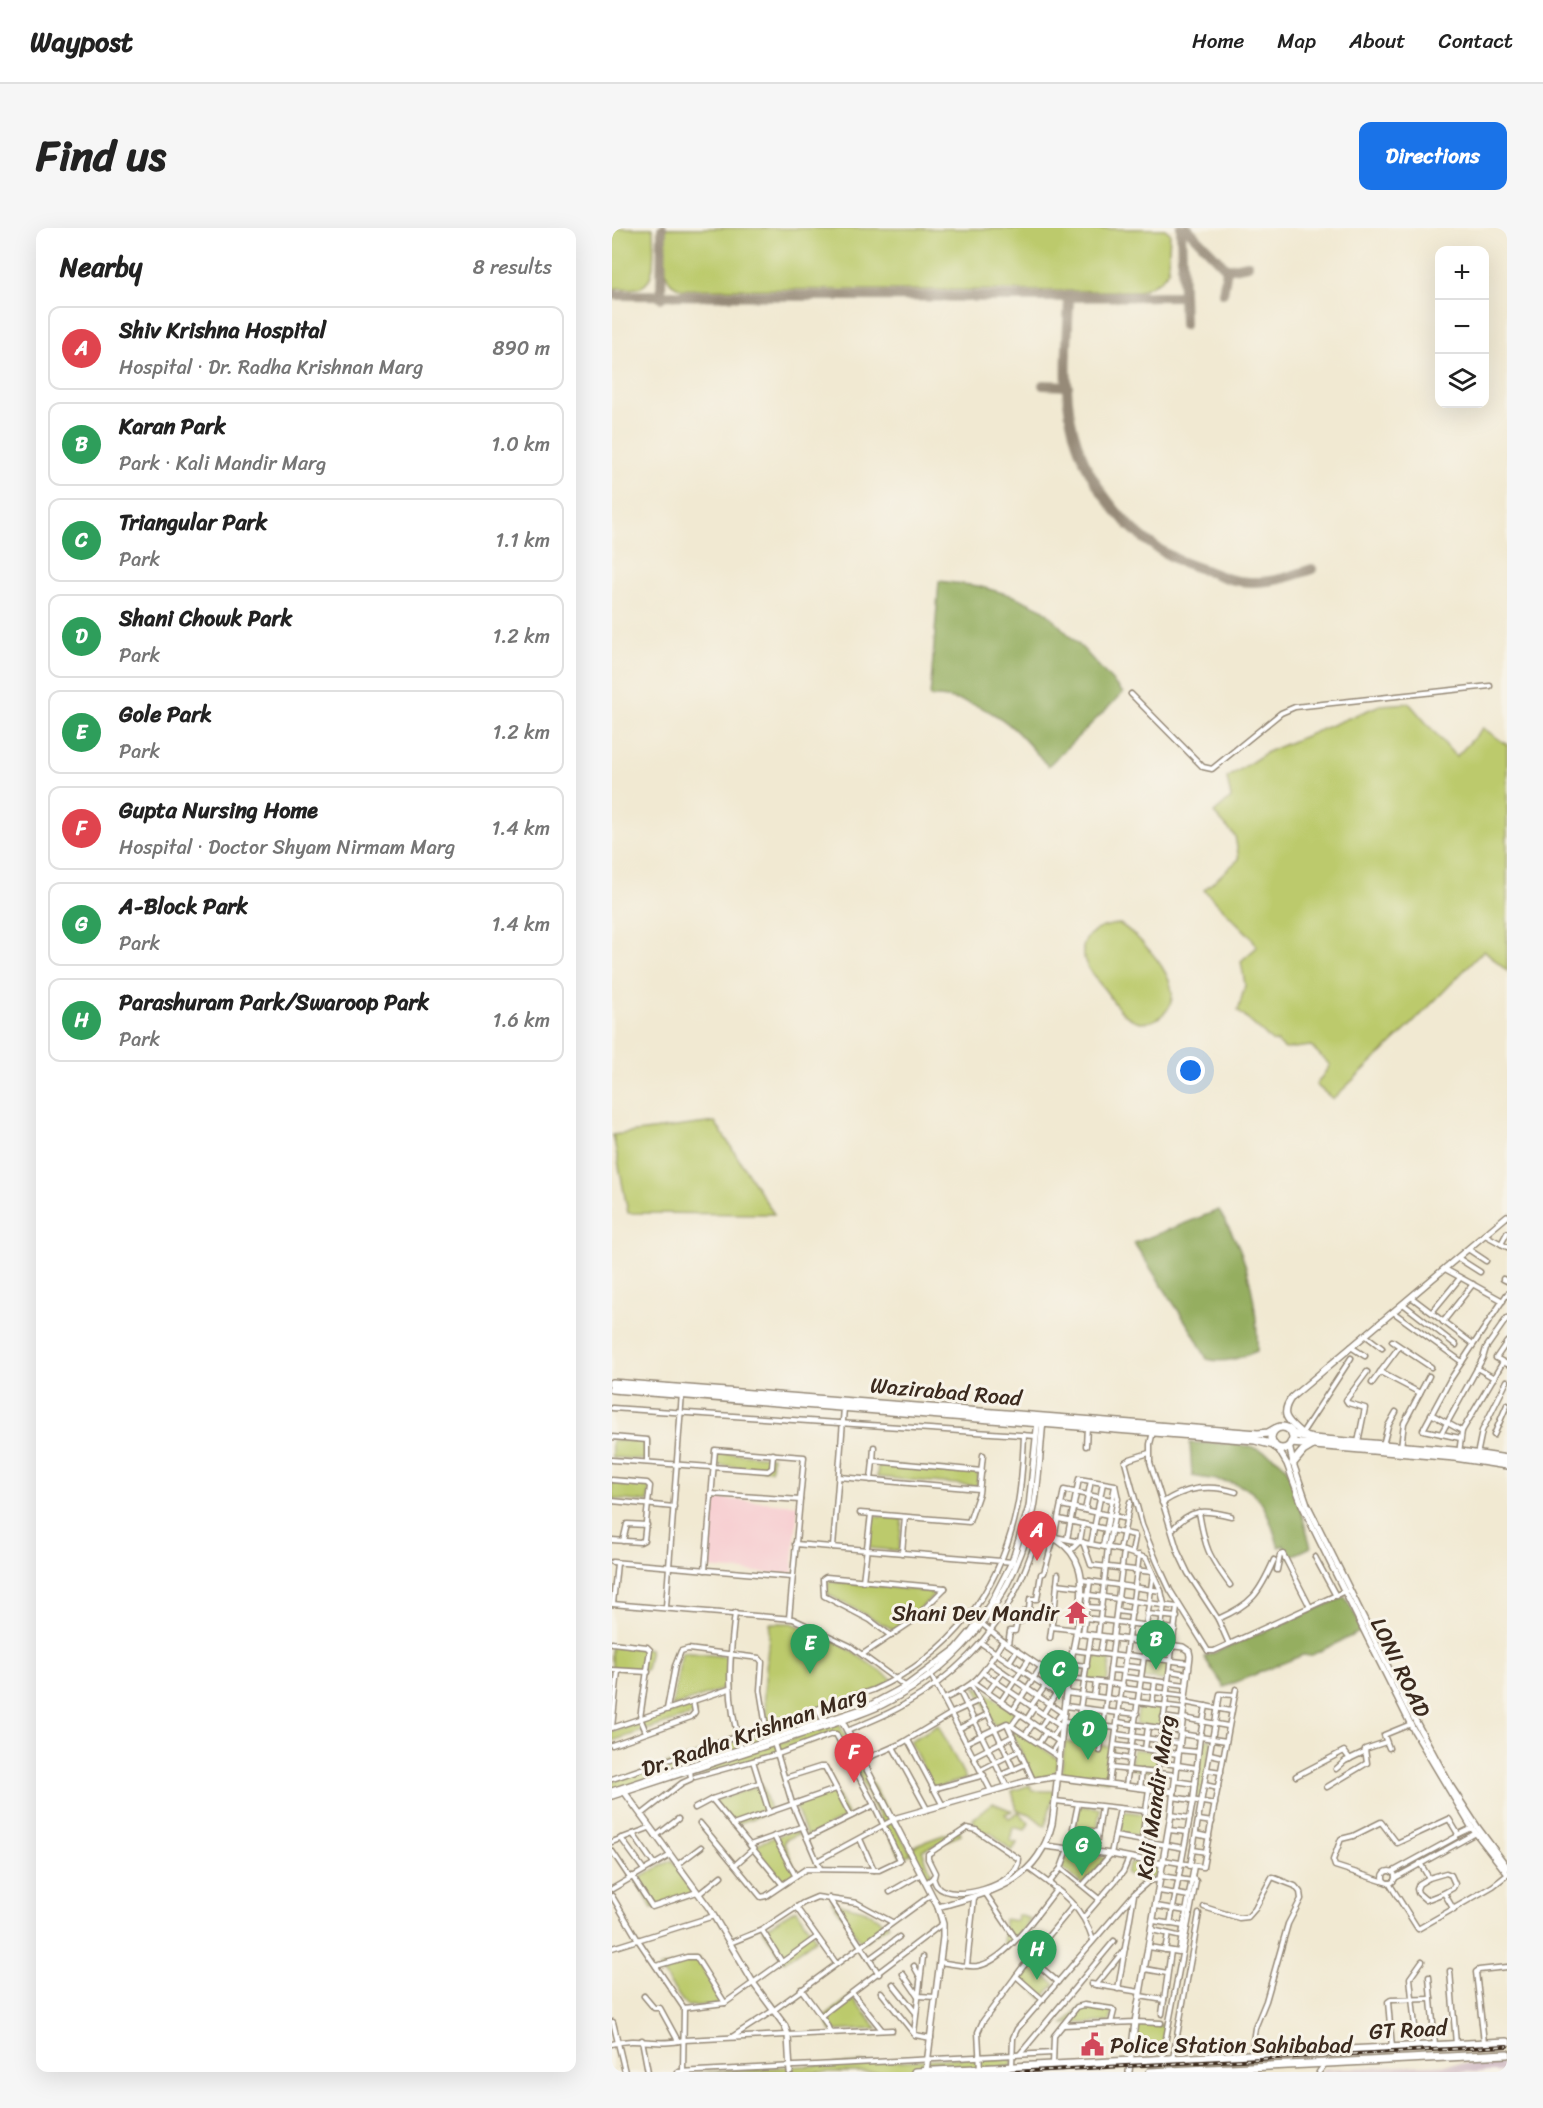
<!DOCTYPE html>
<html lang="en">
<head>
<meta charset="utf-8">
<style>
	body { margin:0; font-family:Sriracha,sans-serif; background:#f6f6f6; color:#222 }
	.controls { position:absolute; right:18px; top:18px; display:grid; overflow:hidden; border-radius:12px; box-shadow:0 6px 24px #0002 }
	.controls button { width:54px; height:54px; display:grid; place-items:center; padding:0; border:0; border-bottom:2px solid #e0e0e0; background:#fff; color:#222; font:30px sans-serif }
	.you { position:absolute; left:579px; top:843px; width:21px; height:21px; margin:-15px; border:4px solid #fff; border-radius:50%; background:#1a73e8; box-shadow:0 0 0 9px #1a73e833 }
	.badge { display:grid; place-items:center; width:39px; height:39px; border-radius:50%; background:#1a73e8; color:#fff; font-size:20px; font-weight:700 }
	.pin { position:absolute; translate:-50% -50px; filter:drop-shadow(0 2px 3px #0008) }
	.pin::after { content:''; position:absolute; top:32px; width:21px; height:18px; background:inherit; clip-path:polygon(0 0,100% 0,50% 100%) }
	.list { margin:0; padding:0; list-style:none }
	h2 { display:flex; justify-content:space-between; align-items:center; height:78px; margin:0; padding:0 24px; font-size:26px }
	h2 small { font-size:20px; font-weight:400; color:#767676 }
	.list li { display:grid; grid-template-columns:39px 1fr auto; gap:18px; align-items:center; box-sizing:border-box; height:84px; margin:0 12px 12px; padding:0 12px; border:2px solid #e0e0e0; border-radius:12px }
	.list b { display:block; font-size:22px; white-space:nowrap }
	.list p { margin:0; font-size:20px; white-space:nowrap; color:#767676 }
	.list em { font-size:20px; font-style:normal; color:#767676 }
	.icon { flex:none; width:33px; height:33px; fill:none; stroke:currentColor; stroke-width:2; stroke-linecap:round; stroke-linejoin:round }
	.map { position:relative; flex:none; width:895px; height:1844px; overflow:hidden; border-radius:12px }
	header { display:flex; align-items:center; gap:36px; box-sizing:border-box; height:84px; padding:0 30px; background:#fff; border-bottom:2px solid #e0e0e0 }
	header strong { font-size:28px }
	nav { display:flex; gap:33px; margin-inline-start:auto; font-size:21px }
	.intro { display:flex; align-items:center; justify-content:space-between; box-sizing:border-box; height:144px; padding:0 36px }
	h1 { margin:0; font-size:42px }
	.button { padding:15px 27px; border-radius:12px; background:#1a73e8; color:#fff; font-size:21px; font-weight:700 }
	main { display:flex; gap:36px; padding:0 36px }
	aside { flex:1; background:#fff; border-radius:12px; box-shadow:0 6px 24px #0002 }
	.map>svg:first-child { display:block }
</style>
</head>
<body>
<header>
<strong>Waypost</strong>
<nav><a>Home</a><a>Map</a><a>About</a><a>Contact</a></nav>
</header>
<div class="intro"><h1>Find us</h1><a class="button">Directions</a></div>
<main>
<aside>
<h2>Nearby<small>8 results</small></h2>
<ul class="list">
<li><span class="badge" style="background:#e0444e">A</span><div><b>Shiv Krishna Hospital</b><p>Hospital · Dr. Radha Krishnan Marg</p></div><em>890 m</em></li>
<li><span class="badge" style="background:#2e9e5b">B</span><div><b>Karan Park</b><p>Park · Kali Mandir Marg</p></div><em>1.0 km</em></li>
<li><span class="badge" style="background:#2e9e5b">C</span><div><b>Triangular Park</b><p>Park</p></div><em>1.1 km</em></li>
<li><span class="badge" style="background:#2e9e5b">D</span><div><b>Shani Chowk Park</b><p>Park</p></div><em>1.2 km</em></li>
<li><span class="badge" style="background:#2e9e5b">E</span><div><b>Gole Park</b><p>Park</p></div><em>1.2 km</em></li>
<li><span class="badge" style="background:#e0444e">F</span><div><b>Gupta Nursing Home</b><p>Hospital · Doctor Shyam Nirmam Marg</p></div><em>1.4 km</em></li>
<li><span class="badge" style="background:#2e9e5b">G</span><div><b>A-Block Park</b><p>Park</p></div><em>1.4 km</em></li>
<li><span class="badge" style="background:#2e9e5b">H</span><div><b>Parashuram Park/Swaroop Park</b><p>Park</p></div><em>1.6 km</em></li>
</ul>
</aside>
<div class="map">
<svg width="895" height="1844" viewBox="0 0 895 1844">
	<rect width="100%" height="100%" fill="#f7f3e8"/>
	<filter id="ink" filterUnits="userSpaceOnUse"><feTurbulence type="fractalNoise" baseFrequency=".0167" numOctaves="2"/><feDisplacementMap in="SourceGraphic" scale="12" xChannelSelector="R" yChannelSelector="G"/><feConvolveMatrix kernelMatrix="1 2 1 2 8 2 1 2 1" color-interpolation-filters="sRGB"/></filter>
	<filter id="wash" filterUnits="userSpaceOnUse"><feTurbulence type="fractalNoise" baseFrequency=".008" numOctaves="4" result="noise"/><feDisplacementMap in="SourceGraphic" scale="24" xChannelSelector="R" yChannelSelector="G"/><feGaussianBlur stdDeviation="1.35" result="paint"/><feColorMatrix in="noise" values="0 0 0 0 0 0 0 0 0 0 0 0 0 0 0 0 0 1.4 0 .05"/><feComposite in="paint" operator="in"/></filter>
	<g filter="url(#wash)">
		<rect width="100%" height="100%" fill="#f1e9d2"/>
		<polygon fill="#f7cfd2" points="102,1270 186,1277 180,1347 95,1340"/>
		<polygon fill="#d2bdc6" points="895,1834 894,1844 708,1844 711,1841"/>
		<g fill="#bcca6c" stroke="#7c7a45" stroke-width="1.5">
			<path d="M0 0H41C41 15 46 53 29 59 21 62 9 60 0 60Z"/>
			<path d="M54 0 553 1 558 5 556 40 558 41 548 53 528 63 70 61C65 59 61 58 58 54 50 44 54 13 54 0Z"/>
			<polygon points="797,475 844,529 871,500 895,517 895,743 872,722 798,798 721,871 704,857 718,837 699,818 673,821 665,814 660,813 626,783 633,757 629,733 645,719 638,708 592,662 627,631 623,608 602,585 619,570 615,550 655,524 768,477"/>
			<path d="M508 696C530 710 582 763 550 787 543 793 534 796 525 793 509 788 502 774 493 762 487 755 481 747 476 740 461 711 482 698 508 696Z"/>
			<polygon points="103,894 162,986 16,985 1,907"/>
			<polygon points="0,1212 36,1214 34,1232 0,1229"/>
			<polygon points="105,1224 160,1229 159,1242 104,1237"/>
			<polygon points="266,1236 366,1245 365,1258 265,1249"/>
			<polygon points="0,1254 38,1257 36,1274 0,1271"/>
			<polygon points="261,1288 290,1291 287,1323 257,1320"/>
			<polygon points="216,1353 324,1364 304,1385 282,1402 215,1366"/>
			<polygon points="158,1395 180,1395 229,1416 281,1452 262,1463 156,1499 152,1464"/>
			<polygon points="0,1418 38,1421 34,1442 0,1440"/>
			<polygon points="70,1424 117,1429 114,1460 60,1479"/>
			<polygon points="478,1426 499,1428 495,1454 474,1451"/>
			<polygon points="533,1430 558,1434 556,1453 530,1450"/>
			<polygon points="363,1457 406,1486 400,1495 394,1494 383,1498"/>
			<polygon points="527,1476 552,1480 550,1499 524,1496"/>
			<polygon points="82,1477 84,1486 0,1513 0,1504"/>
			<polygon points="208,1487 211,1495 0,1566 0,1553"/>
			<polygon points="227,1496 299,1626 289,1630 225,1506 82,1550 79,1543"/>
			<polygon points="326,1497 354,1551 321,1560 298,1513"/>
			<polygon points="397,1497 446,1531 444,1546 422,1552"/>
			<polygon points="589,1511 600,1512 590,1570 584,1569"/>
			<polygon points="453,1514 501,1519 496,1553 449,1547"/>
			<polygon points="521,1521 547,1524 544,1544 518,1541"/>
			<polygon points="150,1557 159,1584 121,1597 101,1573"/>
			<polygon points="418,1557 420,1563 443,1563 433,1598 418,1586 405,1582 400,1563"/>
			<polygon points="223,1563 236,1588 195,1609 183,1576"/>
			<polygon points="381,1575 400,1583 393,1586 397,1590 407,1584 417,1595 413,1602 401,1599 398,1613 405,1615 400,1623 378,1604 369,1608 361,1591"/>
			<polygon points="467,1578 488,1580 485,1603 464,1600"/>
			<polygon points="511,1583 532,1586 529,1608 508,1606"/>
			<polygon points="347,1601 349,1607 310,1622 321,1650 315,1653 298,1621 307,1616"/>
			<polygon points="182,1602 186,1606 173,1612 172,1615 184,1642 187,1644 171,1655 139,1618"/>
			<polygon points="456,1624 494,1630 471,1657 450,1639"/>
			<polygon points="60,1632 82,1666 40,1680 24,1652"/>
			<polygon points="532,1633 547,1641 542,1650 536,1649 527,1655 514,1645 518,1635"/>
			<polygon points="220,1674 252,1682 277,1697 250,1715"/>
			<polygon points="184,1681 204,1711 172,1734 151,1702"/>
			<polygon points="406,1687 419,1691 404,1711 391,1722 392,1691 405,1693"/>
			<polygon points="86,1730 110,1777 74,1778 47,1740"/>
			<polygon points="418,1734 443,1756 430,1770 407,1748"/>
			<polygon points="239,1768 266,1801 219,1803 213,1789"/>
			<polygon points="469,1779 501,1783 498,1794 452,1796"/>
			<polygon points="526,1796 552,1797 554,1826 523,1827"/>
			<polygon points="400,1827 400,1839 306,1844 83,1844"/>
		</g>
		<g fill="#95ae60" stroke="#686c3f" stroke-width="1.5">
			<path d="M327 353 366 358 402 368 432 382 473 423 511 465 436 538C421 522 405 500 385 488 366 476 340 468 318 469Z"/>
			<path d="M607 982C614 996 624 1010 629 1024 640 1055 646 1091 645 1123 628 1130 613 1136 595 1131L581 1105 522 1015Z"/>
			<path d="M578 1215C610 1215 650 1213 674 1239 680 1247 695 1305 699 1319L676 1330 672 1317 667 1319C661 1303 656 1279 643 1267 628 1252 600 1252 580 1248Z"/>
			<polygon points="733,1369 752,1402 698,1428 691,1427 612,1459 592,1429"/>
		</g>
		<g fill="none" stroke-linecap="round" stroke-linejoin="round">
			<g stroke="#968a78" stroke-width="10">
				<polyline points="569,0 572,97"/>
				<polyline points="575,0 615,41"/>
				<polyline points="611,65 615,41 636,37"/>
				<polyline points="0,67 434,69 570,68"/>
				<path d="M457 69C456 110 451 153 459 193 471 250 512 305 564 331 572 335 581 338 590 341 606 347 620 354 638 354 660 355 680 348 700 341"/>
				<polyline points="49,70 50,0"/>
				<polyline points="431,157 456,158"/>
			</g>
		</g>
	</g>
	<g filter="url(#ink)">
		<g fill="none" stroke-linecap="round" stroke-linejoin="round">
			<defs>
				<g id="minor">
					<polyline points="519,466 591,539 600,541 669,485 683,479 878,458"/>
					<polyline points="873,1007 895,1019"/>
					<polyline points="889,1016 895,1005"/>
					<polyline points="856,1021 874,1033"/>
					<polyline points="846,1030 868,1044"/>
					<polyline points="833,1041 891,1073"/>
					<polyline points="891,1051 895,1053"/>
					<polyline points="799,1069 861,1116"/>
					<polyline points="791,1076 844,1117"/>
					<polyline points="781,1084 850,1134"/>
					<polyline points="820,1084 848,1050"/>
					<polyline points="831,1094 861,1056"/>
					<polyline points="753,1107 770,1120"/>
					<polyline points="780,1113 819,1139"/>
					<polyline points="895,1114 884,1130 895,1136"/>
					<polyline points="739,1119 753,1128"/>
					<polyline points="865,1140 882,1150"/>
					<polyline points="768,1144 808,1165"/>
					<polyline points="760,1155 787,1119"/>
					<polyline points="0,1180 424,1208"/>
					<polyline points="819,1186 850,1203"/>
					<polyline points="541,1204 538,1216 538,1234 566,1324 576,1345 606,1391 617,1416"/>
					<polyline points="690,1205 739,1130"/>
					<polyline points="829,1206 871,1130 874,1120 895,1090"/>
					<polyline points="882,1207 895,1177"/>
					<polyline points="0,1209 35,1212 35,1234"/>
					<polyline points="848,1210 811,1202 838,1152 895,1066"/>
					<polyline points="746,1214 753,1180 736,1175 734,1172 755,1144"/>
					<polyline points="771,1217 776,1198 784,1184"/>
					<polyline points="474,1218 475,1199"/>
					<polyline points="789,1219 792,1195 817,1148"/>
					<polyline points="537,1225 518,1231 513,1234 530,1297 545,1334 558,1362 596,1423 602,1423 733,1363"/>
					<polyline points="847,1225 850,1203 891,1134"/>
					<polyline points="865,1227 870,1203 895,1153"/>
					<polyline points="0,1232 156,1243 160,1240 161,1226"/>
					<polyline points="261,1233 262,1219"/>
					<polyline points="227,1249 367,1261"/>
					<polyline points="0,1252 35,1255 38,1258 32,1312 28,1314 0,1312"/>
					<polyline points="259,1252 261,1233 370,1243"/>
					<polyline points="99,1266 188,1272"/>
					<polyline points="0,1273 62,1279"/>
					<path d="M550 1275C574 1259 597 1256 624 1264"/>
					<polyline points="449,1277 515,1291"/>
					<polyline points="473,1282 479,1253"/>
					<path d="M587 1284C593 1320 596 1327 618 1357"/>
					<polyline points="248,1285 357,1294 367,1265 371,1227"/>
					<polyline points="447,1291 522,1307 523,1309 520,1325"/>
					<path d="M560 1302C579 1279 593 1282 619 1288"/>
					<polyline points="443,1309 508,1322 534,1330 549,1363"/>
					<polyline points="455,1311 467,1251 503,1257 506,1271 496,1319 486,1408"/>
					<polyline points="11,1313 15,1296 35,1297"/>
					<polyline points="471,1314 479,1337 540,1344"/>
					<polyline points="183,1316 401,1334"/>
					<polyline points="479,1316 491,1255"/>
					<polyline points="491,1318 503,1258"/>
					<polyline points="221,1319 232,1180"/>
					<polyline points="508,1322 518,1274"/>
					<polyline points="458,1323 468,1313 471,1296"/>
					<polyline points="290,1325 293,1289"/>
					<polyline points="703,1329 724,1368"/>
					<polyline points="0,1334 180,1349"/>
					<polyline points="93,1342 103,1222 192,1229 177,1390"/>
					<polyline points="665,1342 668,1327 671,1326 698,1379"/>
					<polyline points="470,1352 549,1363 552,1376 545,1431"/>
					<polyline points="251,1353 259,1286"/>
					<polyline points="445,1356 470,1359"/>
					<polyline points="470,1366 565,1379 543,1562"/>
					<polyline points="0,1376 181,1391 238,1418 293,1458"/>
					<polyline points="1,1376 5,1335"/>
					<polyline points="443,1376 446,1346"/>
					<polyline points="54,1379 70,1165"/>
					<polyline points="474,1379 490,1380"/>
					<polyline points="505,1383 520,1385"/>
					<path d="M123 1385C117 1433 114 1473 129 1520"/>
					<polyline points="535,1386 565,1389"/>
					<polyline points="359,1387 391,1413 455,1457"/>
					<polyline points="473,1390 563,1401"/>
					<path d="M606 1391C640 1376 647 1366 662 1332"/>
					<polyline points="440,1399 465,1402"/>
					<polyline points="471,1406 478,1353"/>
					<polyline points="279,1408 258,1392 212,1368 211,1351 214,1349 333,1360"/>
					<polyline points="438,1410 441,1388"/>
					<polyline points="501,1410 512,1323"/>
					<polyline points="532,1414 541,1346"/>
					<polyline points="0,1415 35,1419 38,1422 28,1490 34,1504"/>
					<polyline points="369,1415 445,1466"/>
					<polyline points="396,1416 398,1403 403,1403 405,1394 410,1393 413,1383 417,1382 418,1371 425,1371 429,1346 432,1345 442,1309 452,1262 505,1273"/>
					<polyline points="461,1422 514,1429"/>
					<polyline points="251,1426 299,1394 333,1360"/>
					<polyline points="488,1426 491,1409"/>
					<polyline points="515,1427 577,1435"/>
					<polyline points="398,1433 405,1422"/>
					<polyline points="378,1435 452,1486"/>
					<polyline points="458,1436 475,1438"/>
					<polyline points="513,1438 530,1440"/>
					<polyline points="0,1442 36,1444"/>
					<polyline points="498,1442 512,1443"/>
					<polyline points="558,1443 575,1446"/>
					<polyline points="371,1445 450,1499"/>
					<polyline points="319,1447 379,1563"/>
					<polyline points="512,1449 574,1457"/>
					<polyline points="456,1450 511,1457"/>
					<polyline points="362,1455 449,1515"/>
					<polyline points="359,1457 376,1486 402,1542"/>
					<polyline points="510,1460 573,1468"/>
					<polyline points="348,1464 395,1559"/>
					<polyline points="376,1464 391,1444"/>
					<polyline points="454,1465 572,1480"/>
					<polyline points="482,1468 484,1454"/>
					<path d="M332 1471C369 1454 370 1446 391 1413"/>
					<polyline points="389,1473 417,1431"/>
					<polyline points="572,1474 619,1483"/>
					<polyline points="540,1476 543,1453"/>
					<polyline points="419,1478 441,1447"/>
					<polyline points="453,1478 507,1485"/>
					<polyline points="55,1481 63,1438 69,1423 76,1421 147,1430 150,1434 148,1462 154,1499"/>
					<polyline points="206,1482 212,1494"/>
					<polyline points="401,1482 429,1439"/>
					<polyline points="507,1484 525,1486"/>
					<polyline points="431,1486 451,1454"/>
					<polyline points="551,1489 571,1492"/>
					<polyline points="571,1490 616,1498"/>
					<polyline points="415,1491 422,1480"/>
					<polyline points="443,1494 450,1485"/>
					<polyline points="452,1494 505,1500"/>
					<polyline points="506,1494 569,1503"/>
					<polyline points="466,1495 479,1407"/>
					<polyline points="395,1496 421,1552"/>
					<polyline points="160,1497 164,1510"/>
					<polyline points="400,1497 408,1486"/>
					<polyline points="478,1497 480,1482"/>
					<polyline points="0,1499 6,1443"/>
					<polyline points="0,1500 117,1461"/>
					<polyline points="348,1500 376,1486"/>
					<polyline points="428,1500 435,1489"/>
					<path d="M235 1503C254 1495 273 1488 290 1478 339 1451 381 1410 405 1360 414 1342 420 1323 427 1304"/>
					<polyline points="414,1506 421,1496"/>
					<polyline points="504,1506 567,1515"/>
					<polyline points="569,1506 614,1513"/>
					<polyline points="440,1509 448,1498"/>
					<polyline points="296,1512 330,1576"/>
					<polyline points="355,1514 395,1495 447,1529"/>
					<polyline points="162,1515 180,1575 208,1640"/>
					<polyline points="427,1515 434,1504"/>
					<polyline points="0,1517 79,1489 83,1484 81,1473"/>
					<polyline points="503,1517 566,1526"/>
					<polyline points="281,1519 315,1581"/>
					<polyline points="777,1520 772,1507 799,1496"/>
					<polyline points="533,1521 536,1499"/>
					<polyline points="566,1522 586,1524"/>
					<polyline points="488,1523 502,1410"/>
					<polyline points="440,1524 447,1513"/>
					<polyline points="598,1526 611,1529"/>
					<polyline points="362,1528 401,1508"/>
					<polyline points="501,1528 518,1531"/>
					<polyline points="251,1532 290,1515 340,1485 368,1472"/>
					<polyline points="141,1533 157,1584"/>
					<polyline points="546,1534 585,1540"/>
					<polyline points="500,1540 564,1547"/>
					<polyline points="724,1541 733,1533 752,1524"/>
					<polyline points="369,1542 408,1522"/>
					<polyline points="596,1542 609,1544"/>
					<polyline points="389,1547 414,1536"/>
					<polyline points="684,1548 732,1523 738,1531"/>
					<polyline points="83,1549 166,1526 220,1506 224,1506 262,1577 288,1632 267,1642 194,1641 154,1668 149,1669 88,1595"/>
					<polyline points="173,1550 208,1539 213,1539 239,1588"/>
					<path d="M0 1551 261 1462C339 1427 388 1364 405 1280 410 1256 411 1232 412 1207"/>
					<polyline points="563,1553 583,1556"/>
					<polyline points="497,1556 527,1327"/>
					<polyline points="593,1557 606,1560"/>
					<polyline points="514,1558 534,1414"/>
					<polyline points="715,1559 755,1535 753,1521 774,1514"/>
					<polyline points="528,1560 530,1543"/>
					<polyline points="321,1561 372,1547"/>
					<polyline points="561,1569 603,1576"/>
					<polyline points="100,1571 170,1656"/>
					<polyline points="443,1573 534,1583"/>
					<polyline points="466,1576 461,1600 486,1604"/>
					<polyline points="83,1580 100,1571 147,1555"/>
					<polyline points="29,1587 70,1555 79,1551 78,1542"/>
					<polyline points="559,1587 578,1590"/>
					<polyline points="587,1592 600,1594"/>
					<polyline points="121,1597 224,1561"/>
					<polyline points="557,1602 575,1604"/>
					<polyline points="21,1606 42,1636"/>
					<polyline points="584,1606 597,1609"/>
					<polyline points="845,1607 860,1600"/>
					<polyline points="44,1608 66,1591"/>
					<polyline points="162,1608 183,1647"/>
					<polyline points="503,1608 572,1620"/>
					<polyline points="9,1610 32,1642"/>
					<polyline points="195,1610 262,1577"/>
					<polyline points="248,1611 262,1642"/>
					<polyline points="530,1612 537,1561"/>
					<polyline points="0,1614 37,1600"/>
					<polyline points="138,1617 189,1599"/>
					<polyline points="581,1622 594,1624"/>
					<polyline points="0,1623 18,1650"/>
					<polyline points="483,1624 490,1579"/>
					<polyline points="551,1632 591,1639 624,1461"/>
					<polyline points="205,1633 281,1592"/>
					<polyline points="808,1635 817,1650 834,1645 839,1647 843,1656 841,1660 832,1665 842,1682"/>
					<polyline points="65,1637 89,1619"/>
					<polyline points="123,1637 141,1621"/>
					<polyline points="578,1638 608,1466 623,1467"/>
					<path d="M416 1640C445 1661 470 1676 481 1712"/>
					<polyline points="449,1640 487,1671"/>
					<circle cx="777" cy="1649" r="6"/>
					<polyline points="780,1644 844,1609"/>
					<polyline points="20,1648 40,1679 85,1664"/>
					<polyline points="549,1648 580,1653"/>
					<polyline points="783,1650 864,1605"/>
					<polyline points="817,1650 807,1656 805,1661 806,1665 814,1672 832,1665"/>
					<polyline points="773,1654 723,1638 721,1632 729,1611 741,1608 769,1594 785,1615 837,1591 846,1606"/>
					<path d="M314 1655 322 1649 323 1645 316 1631V1626L355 1600 364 1602 407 1631C407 1657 341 1676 325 1658 323 1656 322 1652 321 1649"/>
					<polyline points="437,1655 449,1640 456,1621"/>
					<polyline points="777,1655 806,1701 881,1658 895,1647"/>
					<polyline points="471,1657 499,1626 508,1581"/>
					<polyline points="0,1661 57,1628"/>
					<polyline points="547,1663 577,1668"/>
					<polyline points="278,1664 309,1646"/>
					<polyline points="87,1666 109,1648"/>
					<polyline points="374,1666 404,1711"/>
					<polyline points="0,1668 26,1712 72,1780 71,1843"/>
					<polyline points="217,1670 267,1746"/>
					<polyline points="544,1678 574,1683"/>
					<polyline points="184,1679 224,1735"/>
					<polyline points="592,1679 627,1690 636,1689 643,1681 660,1649 683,1658 688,1664 689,1671 676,1696 654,1773 643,1800 639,1826"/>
					<polyline points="472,1689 511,1644 517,1630"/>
					<polyline points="542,1693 572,1698"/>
					<polyline points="558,1696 581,1573 588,1509 594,1478"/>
					<polyline points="150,1702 170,1734"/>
					<polyline points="540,1702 570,1709"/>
					<polyline points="118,1715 150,1702 191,1675 205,1669 245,1675 280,1694"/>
					<polyline points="537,1719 567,1724 582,1638"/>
					<polyline points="0,1720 102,1688"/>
					<polyline points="553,1722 556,1706"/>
					<polyline points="418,1730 446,1754"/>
					<polyline points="257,1731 287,1709"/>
					<path d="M328 1734C340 1736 353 1739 365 1738 394 1734 427 1683 445 1661"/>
					<polyline points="355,1737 362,1670"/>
					<polyline points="44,1738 75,1729 84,1729 113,1775"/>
					<polyline points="302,1738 308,1749"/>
					<polyline points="533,1741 555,1745"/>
					<polyline points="838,1743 844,1816"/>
					<polyline points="291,1746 306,1768 323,1769"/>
					<polyline points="404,1748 431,1772"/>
					<polyline points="817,1749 823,1817"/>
					<polyline points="281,1756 304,1785"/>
					<polyline points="479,1756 528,1764"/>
					<polyline points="484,1757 513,1721"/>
					<polyline points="189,1761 214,1795 218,1804"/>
					<polyline points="506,1761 522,1667"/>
					<polyline points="269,1764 303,1807 319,1810"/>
					<polyline points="241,1766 270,1802"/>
					<polyline points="32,1768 42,1780 48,1780 66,1813"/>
					<polyline points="528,1768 552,1772"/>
					<polyline points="72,1780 113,1775 205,1709"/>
					<polyline points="550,1786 559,1723"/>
					<polyline points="209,1788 330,1696"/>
					<polyline points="1,1794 13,1844"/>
					<polyline points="451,1797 523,1794 549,1795"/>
					<polyline points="302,1805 311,1729"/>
					<polyline points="120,1809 162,1782 319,1667"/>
					<polyline points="30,1812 36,1844"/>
					<polyline points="872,1814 864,1744 867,1742 895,1739"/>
					<path d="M0 1816C26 1808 46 1819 72 1812L280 1802"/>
					<polyline points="805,1818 798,1750 810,1733"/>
					<polyline points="780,1819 776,1774 779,1772 819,1771"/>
					<polyline points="408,1826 502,1713"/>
					<polyline points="561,1830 587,1686"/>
					<polyline points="550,1831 584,1653 580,1650"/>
					<polyline points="441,1836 442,1808 465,1779 472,1777 500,1781 502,1783 499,1795"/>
					<polyline points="400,1838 401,1810 405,1801 522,1666 537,1653 548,1651"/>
					<polyline points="368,1841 366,1804 371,1793 410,1740 462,1677"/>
					<polyline points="66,1844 441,1825"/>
					<polyline points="707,1844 713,1836"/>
				</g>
				<g id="tertiary">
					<path d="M693 1208C679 1195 665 1189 680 1169L895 988"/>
					<polyline points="677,1217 681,1235 695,1276 795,1477 838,1557 866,1600 895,1639"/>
					<polyline points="665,1219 675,1236 690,1277 707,1312 801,1501 860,1600 895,1645"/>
					<polyline points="464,1405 571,1419 577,1423 578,1428 559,1587 523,1794 517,1844"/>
					<polyline points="230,1493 326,1679 331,1696 331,1709 314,1844"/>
					<polyline points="11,1562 97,1680 142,1756 173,1798 176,1807 178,1844"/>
					<polyline points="0,1563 253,1480 294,1458 344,1421 360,1402 379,1375 400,1334 417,1279 426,1191"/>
					<path d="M0 1568 230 1493C244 1487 259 1483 272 1476 351 1436 404 1367 422 1280 427 1252 428 1222 431 1193"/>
					<polyline points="281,1591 412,1554 441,1549 562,1564"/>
					<polyline points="433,1618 499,1626 551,1636"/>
					<path d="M326 1679C378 1664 425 1656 440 1596 447 1547 449 1498 456 1449 460 1420 476 1368 467 1340 459 1315 438 1306 415 1301"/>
				</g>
				<polyline id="primary" points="681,1235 691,1223 701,1217"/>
				<g id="trunk">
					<polyline points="0,1155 646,1206 656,1205 663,1201"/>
					<polyline points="0,1161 643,1212 662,1217"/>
					<circle cx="670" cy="1210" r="11"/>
					<polyline points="680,1206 701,1211 842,1223 895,1231"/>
					<polyline points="679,1215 843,1229 895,1237"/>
					<polyline points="303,1844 895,1814"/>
					<polyline points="538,1844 895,1826"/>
				</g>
			</defs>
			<use href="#minor" stroke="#968a78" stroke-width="7"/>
			<use href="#tertiary" stroke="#968a78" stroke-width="8"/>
			<use href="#primary" stroke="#968a78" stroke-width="10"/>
			<use href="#trunk" stroke="#968a78" stroke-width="10"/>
			<use href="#minor" stroke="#fff" stroke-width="4"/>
			<use href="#tertiary" stroke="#fff" stroke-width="5"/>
			<use href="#primary" stroke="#fff" stroke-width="7"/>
			<use href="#trunk" stroke="#fff" stroke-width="7"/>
			<defs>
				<polyline id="rail" points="399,1844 895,1818"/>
			</defs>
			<use href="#rail" stroke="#3b2a1e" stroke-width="4"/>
			<use href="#rail" stroke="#f7f3e8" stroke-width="1.5" stroke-dasharray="4.5" stroke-linecap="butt"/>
		</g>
	</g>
	<defs>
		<symbol id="temple-bare" viewBox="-9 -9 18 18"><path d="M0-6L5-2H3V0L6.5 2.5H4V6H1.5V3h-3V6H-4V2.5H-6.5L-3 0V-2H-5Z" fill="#d1495b" stroke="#f7f3e8" stroke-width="2.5" paint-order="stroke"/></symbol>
		<symbol id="civic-bare" viewBox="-9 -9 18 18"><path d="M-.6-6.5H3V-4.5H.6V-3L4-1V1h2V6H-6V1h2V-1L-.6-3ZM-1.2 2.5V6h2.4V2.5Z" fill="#d1495b" stroke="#f7f3e8" stroke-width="2.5" paint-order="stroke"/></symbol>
	</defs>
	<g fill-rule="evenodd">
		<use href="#temple-bare" x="448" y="1368" width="33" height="33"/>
		<use href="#civic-bare" x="464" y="1800" width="33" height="33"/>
	</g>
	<g text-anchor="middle" stroke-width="6" stroke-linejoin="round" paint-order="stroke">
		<g font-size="22" fill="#3b2a1e" stroke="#f7f3e8">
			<text transform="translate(334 1163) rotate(5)" y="8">Wazirabad Road</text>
			<text transform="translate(789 1439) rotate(64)" y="8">LONI ROAD</text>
			<text transform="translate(142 1503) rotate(-19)" y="8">Dr. Radha Krishnan Marg</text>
			<text transform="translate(543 1569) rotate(-82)" y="8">Kali Mandir Marg</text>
			<text transform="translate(796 1801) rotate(-3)" y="8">GT Road</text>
		</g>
		<g font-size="22" fill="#3b2a1e" stroke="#f7f3e8" text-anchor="end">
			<text x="447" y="1393">Shani Dev Mandir</text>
			<text x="498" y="1825" text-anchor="start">Police Station Sahibabad</text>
		</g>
	</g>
</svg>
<div class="controls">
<button>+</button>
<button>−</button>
<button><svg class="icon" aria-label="layers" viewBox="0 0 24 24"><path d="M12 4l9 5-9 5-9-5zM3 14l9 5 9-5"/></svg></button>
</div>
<div class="you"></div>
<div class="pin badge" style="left:425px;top:1333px;background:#e0444e">A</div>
<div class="pin badge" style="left:544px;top:1442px;background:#2e9e5b">B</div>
<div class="pin badge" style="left:447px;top:1472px;background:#2e9e5b">C</div>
<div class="pin badge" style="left:476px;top:1532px;background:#2e9e5b">D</div>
<div class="pin badge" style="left:198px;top:1446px;background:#2e9e5b">E</div>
<div class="pin badge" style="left:242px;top:1555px;background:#e0444e">F</div>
<div class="pin badge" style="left:470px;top:1648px;background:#2e9e5b">G</div>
<div class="pin badge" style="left:425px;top:1752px;background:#2e9e5b">H</div>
</div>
</main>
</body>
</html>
